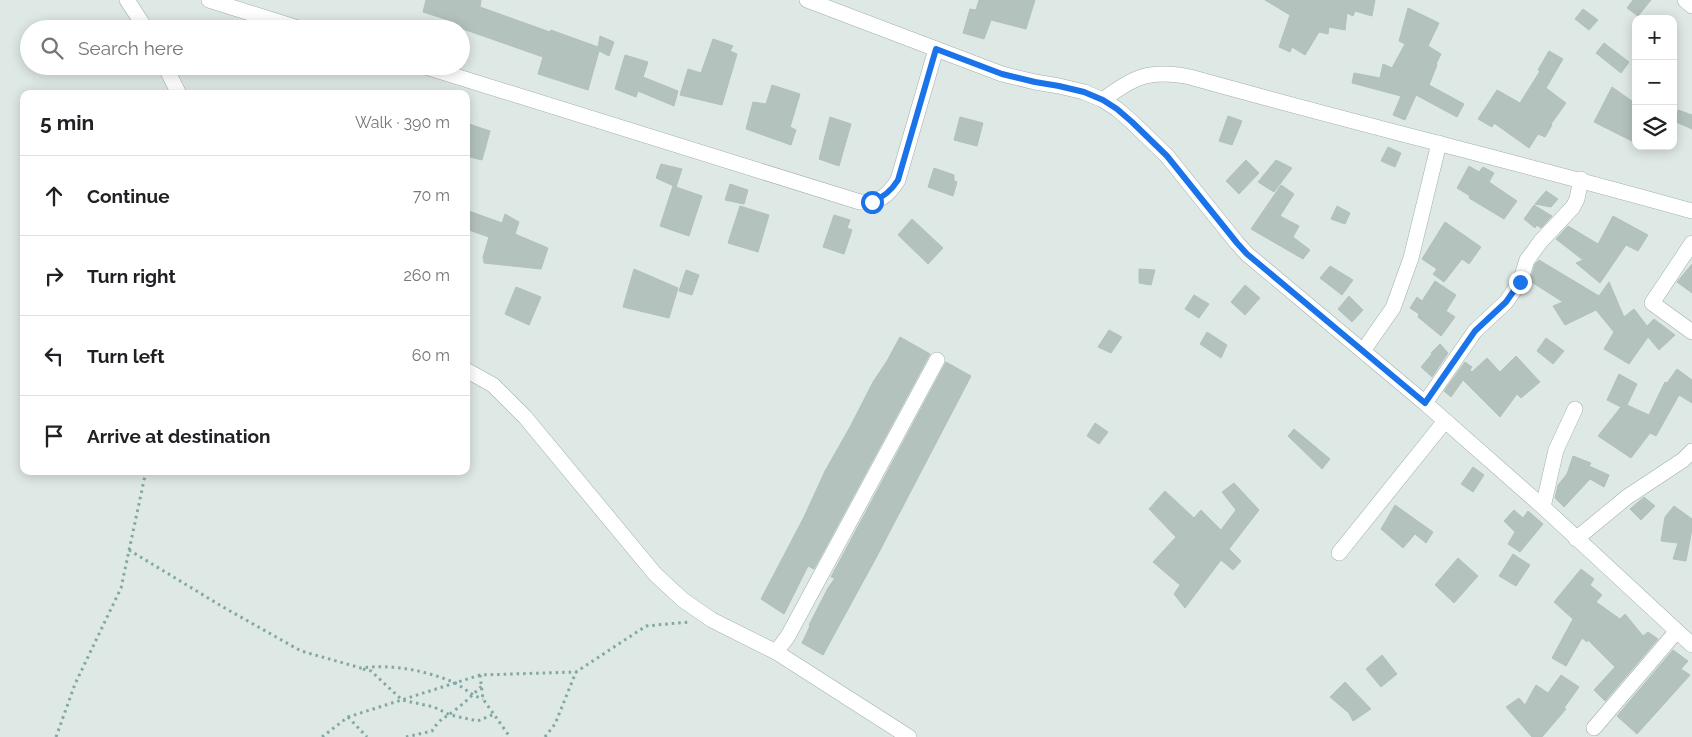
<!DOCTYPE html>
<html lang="en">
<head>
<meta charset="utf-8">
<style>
	body { margin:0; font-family:Raleway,sans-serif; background:#f6f6f6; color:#202124 }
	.controls { position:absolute; right:15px; top:15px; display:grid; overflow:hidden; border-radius:10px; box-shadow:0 2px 12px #0003 }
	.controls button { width:45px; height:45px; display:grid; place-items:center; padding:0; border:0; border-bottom:1px solid #e0e0e0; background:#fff; color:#202124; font:25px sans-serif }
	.stop { position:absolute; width:15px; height:15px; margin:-11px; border:4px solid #1a73e8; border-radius:50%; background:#fff }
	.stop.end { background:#1a73e8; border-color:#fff; box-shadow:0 1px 5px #0008 }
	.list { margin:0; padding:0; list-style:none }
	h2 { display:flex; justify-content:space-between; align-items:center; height:65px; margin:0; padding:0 20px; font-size:21px }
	h2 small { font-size:16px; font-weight:400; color:#757577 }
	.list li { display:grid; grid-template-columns:32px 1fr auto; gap:15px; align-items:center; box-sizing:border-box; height:80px; padding:0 20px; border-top:1px solid #e0e0e0 }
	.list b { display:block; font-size:19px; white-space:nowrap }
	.list em { font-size:16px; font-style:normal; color:#757577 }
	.icon { flex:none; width:28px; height:28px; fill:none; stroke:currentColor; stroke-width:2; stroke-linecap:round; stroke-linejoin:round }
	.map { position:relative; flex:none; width:1692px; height:737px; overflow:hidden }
	.search { position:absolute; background:#fff; box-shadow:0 2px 12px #0003; left:20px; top:20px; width:450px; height:55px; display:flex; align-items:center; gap:12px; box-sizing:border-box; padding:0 18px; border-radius:28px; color:#757577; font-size:19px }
	.panel { position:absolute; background:#fff; box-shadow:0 2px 12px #0003; left:20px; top:90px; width:450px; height:385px; border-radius:10px }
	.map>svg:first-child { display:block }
</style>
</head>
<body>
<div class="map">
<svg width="1692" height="737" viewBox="0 0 1692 737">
	<rect width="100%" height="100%" fill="#dee8e5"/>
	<g fill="#b4c2be" stroke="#b1c1bc">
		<polygon points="426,0 481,0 480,7 550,32 551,30 598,47 600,36 614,42 609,56 599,51 588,90 538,74 543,57 463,29 446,29 448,20 423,12"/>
		<polygon points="979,0 1035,0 1026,29 991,20 984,39 963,33 970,9 976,10"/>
		<polygon points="1265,0 1375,0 1372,16 1355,11 1353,16 1347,13 1345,30 1329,27 1328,34 1319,32 1305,55 1292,47 1290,52 1279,47 1290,15"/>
		<polygon points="1633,0 1651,0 1638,16 1627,8"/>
		<polygon points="1408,8 1439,23 1428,46 1441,54 1436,64 1437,65 1429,85 1464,104 1457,117 1416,95 1405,120 1393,115 1401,96 1352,83 1354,73 1380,78 1383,64 1392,68 1405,44 1399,41"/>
		<polygon points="1583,9 1598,20 1589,30 1575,19"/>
		<polygon points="713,39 733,46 730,51 737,54 722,105 680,95 688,69 701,73"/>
		<polygon points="1604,43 1629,62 1621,73 1596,53"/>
		<polygon points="1549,51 1563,59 1546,88 1566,103 1551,124 1552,125 1545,137 1538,134 1529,148 1494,123 1492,127 1478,119 1497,90 1520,103 1540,71 1538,70"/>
		<polygon points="625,55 648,62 643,77 678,91 674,106 638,91 636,97 615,89"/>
		<polygon points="772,85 800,94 790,127 796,130 791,145 746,129 753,102 766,104"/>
		<polygon points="1612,87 1636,104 1636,143 1594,122"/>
		<polygon points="1678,110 1692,115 1692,129 1676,122"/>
		<polygon points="1228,116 1242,121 1232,145 1219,141"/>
		<polygon points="830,117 851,124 839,166 819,159"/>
		<polygon points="960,117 983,123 977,146 954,140"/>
		<polygon points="466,123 490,131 482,160 466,156"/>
		<polygon points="1388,147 1401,153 1395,167 1381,161"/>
		<polygon points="1246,160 1259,173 1239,194 1226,181"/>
		<polygon points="1276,160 1292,168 1274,192 1258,182"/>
		<polygon points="661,164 682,169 676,187 656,178"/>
		<polygon points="1469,166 1479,172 1483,167 1494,173 1489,182 1517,201 1504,219 1469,198 1470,196 1457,188"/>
		<polygon points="934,168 954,175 954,181 957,182 953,196 928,187"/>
		<polygon points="730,184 748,190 744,204 725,200"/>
		<polygon points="1281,185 1294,194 1280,216 1299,226 1293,237 1310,250 1303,259 1251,229"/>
		<polygon points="673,186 702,196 689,236 660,226"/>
		<polygon points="1546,191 1558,199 1551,207 1535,204"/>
		<polygon points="1534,205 1552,216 1541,228 1537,225 1535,228 1524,219"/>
		<polygon points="740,206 769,215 758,252 728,243"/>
		<polygon points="1337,206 1350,213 1345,224 1331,219"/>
		<polygon points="466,210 502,223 505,214 519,222 515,234 548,248 541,269 484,263 483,257 489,237 466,229"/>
		<polygon points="834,215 850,220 847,228 852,230 844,254 823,247"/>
		<polygon points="1613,216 1648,235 1638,251 1626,245 1600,283 1576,263 1583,260 1556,239 1568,226 1598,244"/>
		<polygon points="912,219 943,248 928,264 898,235"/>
		<polygon points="1445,222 1481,247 1469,264 1462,259 1444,282 1433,274 1437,269 1422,259"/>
		<polygon points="1539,260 1599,296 1609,282 1624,317 1634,309 1647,326 1654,319 1675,335 1659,350 1648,337 1629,364 1604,349 1614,332 1596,310 1565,325 1553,306 1563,302 1530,281 1535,264"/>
		<polygon points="1692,264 1692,293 1677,282"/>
		<polygon points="1330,266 1353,280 1342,295 1320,278"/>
		<polygon points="634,269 678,288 669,318 623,307"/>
		<polygon points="1139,269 1155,270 1151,285 1139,283"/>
		<polygon points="686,270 699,275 692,295 679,291"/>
		<polygon points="1435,281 1456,295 1446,311 1455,317 1441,336 1418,317 1419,314 1410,308 1417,297 1422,301"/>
		<polygon points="1245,285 1260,298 1245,315 1231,302"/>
		<polygon points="516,287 541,297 529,325 505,314"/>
		<polygon points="1194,295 1209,304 1199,318 1185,309"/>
		<polygon points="1349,296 1363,310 1352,322 1338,309"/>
		<polygon points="1109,330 1122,337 1111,353 1098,347"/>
		<polygon points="1207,332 1227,345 1221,358 1200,344"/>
		<polygon points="900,337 930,354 814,569 808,566 784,614 761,599 804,517 825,471 850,427 873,382 887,361"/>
		<polygon points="1546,338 1564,351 1553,364 1537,351"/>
		<polygon points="1440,344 1448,353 1432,377 1421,367 1432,354 1431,353"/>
		<polygon points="1516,356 1540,382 1521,398 1517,394 1500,417 1463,380 1451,397 1444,391 1465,362 1472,367 1470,370 1472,372 1487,358 1500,372"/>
		<polygon points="946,362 971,376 877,556 823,655 802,643 810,626 809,625 828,588 835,578 831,577"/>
		<polygon points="1677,369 1692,380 1692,403 1679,395 1656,436 1650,433 1631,458 1598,436 1621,407 1607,400 1619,374 1637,384 1627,405 1649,415 1665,382 1667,383"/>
		<polygon points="1095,423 1108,432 1099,444 1087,436"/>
		<polygon points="1294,429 1330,459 1322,469 1288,436"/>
		<polygon points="1573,456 1591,463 1589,466 1609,475 1604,487 1590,479 1564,507 1555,498 1558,485 1567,474"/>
		<polygon points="1473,467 1484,475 1473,492 1461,484"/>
		<polygon points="1234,483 1259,510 1229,549 1241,561 1233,570 1221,560 1185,608 1174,594 1180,585 1153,562 1176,537 1149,509 1165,491 1194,518 1201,510 1221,530 1236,510 1222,492"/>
		<polygon points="1644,497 1655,506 1641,520 1630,509"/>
		<polygon points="1395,505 1433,532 1426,543 1415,534 1403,548 1381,529"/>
		<polygon points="1674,506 1692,519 1692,529 1686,561 1673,559 1678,543 1661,541 1665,517"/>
		<polygon points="1514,510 1523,518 1528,511 1543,524 1520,552 1508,544 1515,532 1504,521"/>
		<polygon points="1513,554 1530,565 1516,586 1499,576"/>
		<polygon points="1458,558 1478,576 1454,603 1435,585"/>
		<polygon points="1581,569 1594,579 1590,585 1602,595 1596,602 1620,619 1625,614 1643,636 1648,632 1658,639 1605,701 1594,690 1615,667 1588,640 1587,642 1582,638 1566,666 1552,658 1573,619 1554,602"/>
		<polygon points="1673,650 1688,661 1681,669 1690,675 1637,734 1617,716"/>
		<polygon points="1382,655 1397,674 1381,687 1366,669"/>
		<polygon points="1561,675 1579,687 1564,708 1566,709 1542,737 1532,737 1506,707 1519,698 1525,705 1536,685 1548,693"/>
		<polygon points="1345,682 1371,709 1353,721 1349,713 1330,697"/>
	</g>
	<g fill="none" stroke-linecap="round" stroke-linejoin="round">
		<defs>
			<g id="minor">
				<polyline points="127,0 146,29"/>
				<polyline points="209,0 301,29"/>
				<polyline points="807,0 1002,74 1035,82 1059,86 1084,92 1103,100 1117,109 1132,122 1167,156 1237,243 1247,254 1425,403 1543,507 1692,645"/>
				<polyline points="1685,0 1692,6"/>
				<polyline points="165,66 179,94"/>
				<path d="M423 66 860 202C879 203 888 196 898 180L936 49"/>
				<path d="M1103 100C1134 76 1151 69 1190 77 1357 124 1525 164 1692 211"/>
				<polyline points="1692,243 1652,303 1692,332"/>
				<polyline points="1363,351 1393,308 1411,258 1439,143"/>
				<polyline points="466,370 493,385 525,417 655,574 683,600 712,620 776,652 909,737"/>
				<polyline points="1425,403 1475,331 1506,302 1520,282 1527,260 1541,241 1573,207 1577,199 1581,179"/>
				<polyline points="1543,507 1556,450 1575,409"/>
				<polyline points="1576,539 1627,497 1683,460 1692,451"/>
				<polyline points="1339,553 1445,421"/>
				<polyline points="776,652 788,636 937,360"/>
				<polyline points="1594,728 1676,632"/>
			</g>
		</defs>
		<use href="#minor" stroke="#a2afac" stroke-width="16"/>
		<g stroke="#81a8a2" stroke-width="3" stroke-dasharray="2.5 4" stroke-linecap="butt">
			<path d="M129 550 223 607 301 651 361 668C391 664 424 670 453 682 464 687 470 695 483 699"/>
			<polyline points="363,669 371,671 402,700 434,707 450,715 478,721 494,714"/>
			<polyline points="480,675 483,699 510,737"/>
			<polyline points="348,717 367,737"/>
			<polyline points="56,737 75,684 121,588 146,471"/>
			<polyline points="322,737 348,717 480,675 576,672 646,626 689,622"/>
			<path d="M406 737 432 731C440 718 444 719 455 710 465 703 473 694 482 686"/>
			<polyline points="545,737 555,724 576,672"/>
		</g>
		<use href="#minor" stroke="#fff" stroke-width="15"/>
	</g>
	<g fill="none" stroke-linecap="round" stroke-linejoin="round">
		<path stroke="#1a73e8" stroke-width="6" d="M872 202C884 197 891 191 898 180L936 49 1002 74 1035 82 1059 86 1084 92 1103 100 1117 109 1132 122 1167 156 1237 243 1247 254 1425 403 1475 331 1506 302 1520 282"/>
	</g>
</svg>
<div class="controls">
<button>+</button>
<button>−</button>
<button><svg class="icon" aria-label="layers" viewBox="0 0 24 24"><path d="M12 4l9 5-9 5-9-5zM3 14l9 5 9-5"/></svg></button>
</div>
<div class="stop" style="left:872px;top:202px"></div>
<div class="stop end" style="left:1520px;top:282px"></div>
<div class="search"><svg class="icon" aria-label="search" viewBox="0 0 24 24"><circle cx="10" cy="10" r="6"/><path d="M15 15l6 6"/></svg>Search here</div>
<section class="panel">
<h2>5 min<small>Walk · 390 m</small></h2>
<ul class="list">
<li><svg class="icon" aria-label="ahead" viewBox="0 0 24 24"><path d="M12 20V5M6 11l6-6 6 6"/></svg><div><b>Continue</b></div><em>70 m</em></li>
<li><svg class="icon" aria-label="right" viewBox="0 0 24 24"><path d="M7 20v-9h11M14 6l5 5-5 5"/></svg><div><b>Turn right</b></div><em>260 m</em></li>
<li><svg class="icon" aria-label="left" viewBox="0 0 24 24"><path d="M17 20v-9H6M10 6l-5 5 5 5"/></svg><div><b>Turn left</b></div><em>60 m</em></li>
<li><svg class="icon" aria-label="arrive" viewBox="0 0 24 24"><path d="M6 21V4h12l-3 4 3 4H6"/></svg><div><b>Arrive at destination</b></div></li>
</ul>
</section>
</div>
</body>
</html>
